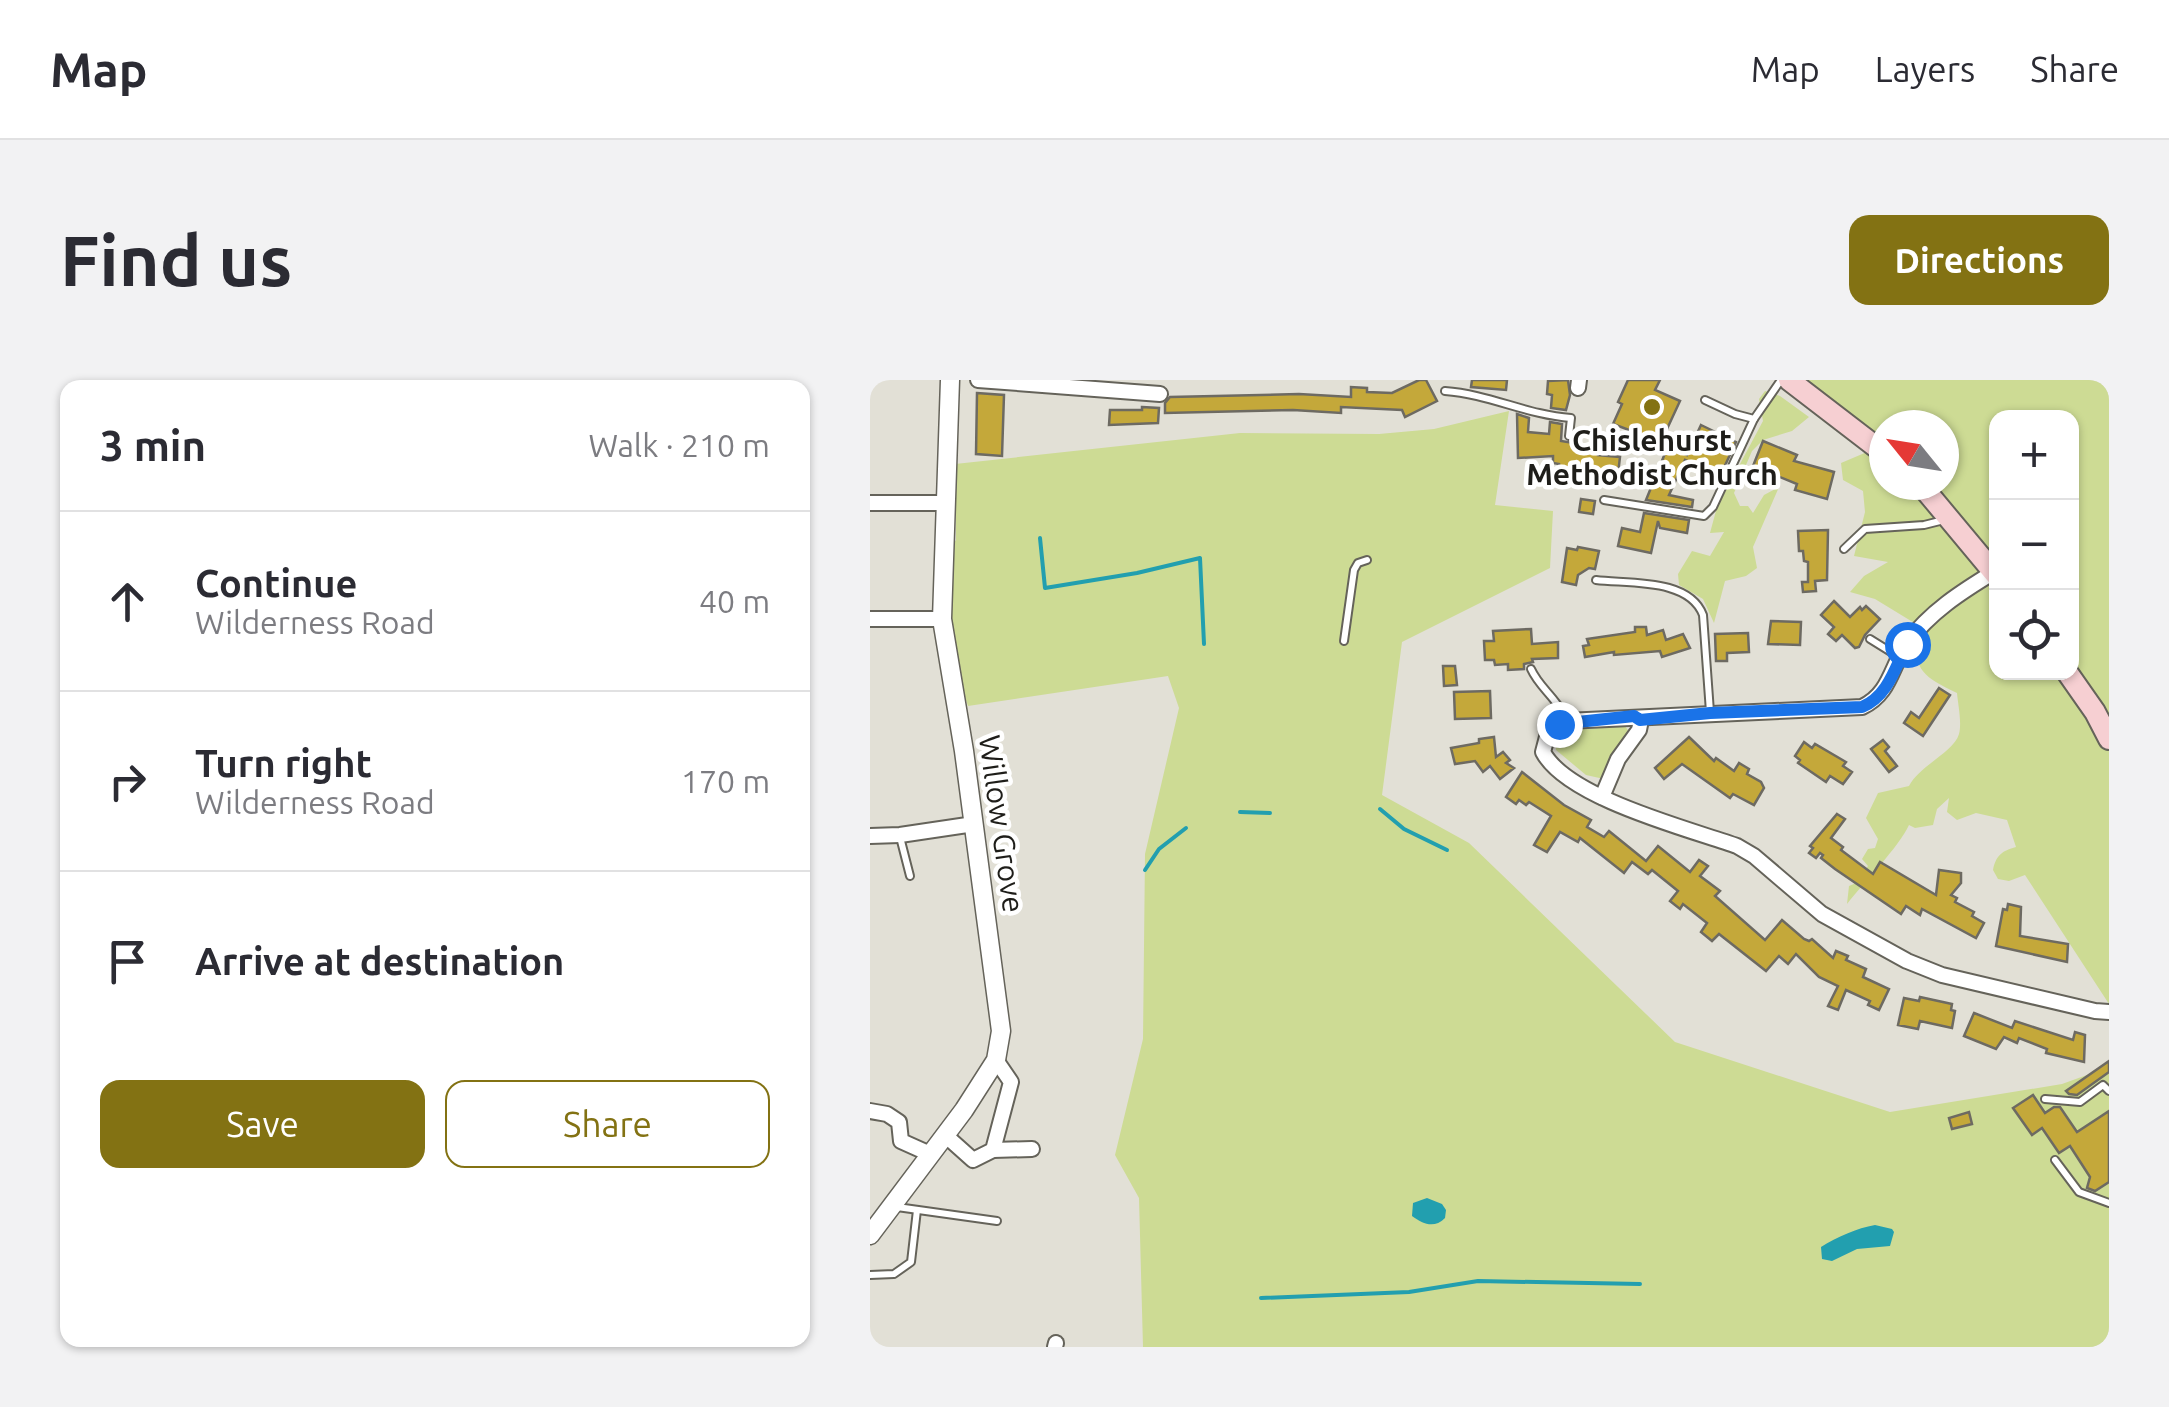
<!DOCTYPE html>
<html lang="en">
<head>
<meta charset="utf-8">
<style>
	body { margin:0; font-family:Ubuntu,sans-serif; background:#f2f2f3; color:#2b2b33 }
	.controls { position:absolute; right:30px; top:30px; display:grid; overflow:hidden; border-radius:20px; box-shadow:0 2px 8px #0004 }
	.controls button { width:90px; height:90px; display:grid; place-items:center; padding:0; border:0; border-bottom:2px solid #e1e1e2; background:#fff; color:#2b2b33; font:50px sans-serif }
	.compass { position:absolute; left:999px; top:30px; width:90px; height:90px; border-radius:50%; background:#fff; box-shadow:0 2px 8px #0004; rotate:300deg }
	.stop { position:absolute; width:30px; height:30px; margin:-22px; border:8px solid #1a73e8; border-radius:50%; background:#fff }
	.stop.end { background:#1a73e8; border-color:#fff; box-shadow:0 2px 10px #0008 }
	.list { margin:0; padding:0; list-style:none }
	h2 { display:flex; justify-content:space-between; align-items:center; height:130px; margin:0; padding:0 40px; font-size:42px }
	h2 small { font-size:32px; font-weight:400; color:#7c7c81 }
	.list li { display:grid; grid-template-columns:65px 1fr auto; gap:30px; align-items:center; box-sizing:border-box; height:180px; padding:0 40px; border-top:2px solid #e1e1e2 }
	.list b { display:block; font-size:38px; white-space:nowrap }
	.list p { margin:0; font-size:32px; white-space:nowrap; color:#7c7c81 }
	.list em { font-size:32px; font-style:normal; color:#7c7c81 }
	.actions { display:flex; gap:20px; padding:30px 40px }
	.actions a { flex:1; padding:22px 0; border:2px solid #837213; border-radius:20px; text-align:center; font-size:35px; color:#837213 }
	.actions .main { background:#837213; color:#fff }
	.icon { flex:none; width:55px; height:55px; fill:none; stroke:currentColor; stroke-width:2; stroke-linecap:round; stroke-linejoin:round }
	.map { position:relative; flex:none; width:1239px; height:967px; overflow:hidden; border-radius:20px }
	header { display:flex; align-items:center; gap:60px; box-sizing:border-box; height:140px; padding:0 50px; background:#fff; border-bottom:2px solid #e1e1e2 }
	header strong { font-size:48px }
	nav { display:flex; gap:55px; margin-inline-start:auto; font-size:35px }
	.intro { display:flex; align-items:center; justify-content:space-between; box-sizing:border-box; height:240px; padding:0 60px }
	h1 { margin:0; font-size:70px }
	.button { padding:25px 45px; border-radius:20px; background:#837213; color:#fff; font-size:35px; font-weight:700 }
	main { display:flex; gap:60px; padding:0 60px }
	aside { flex:1; background:#fff; border-radius:20px; box-shadow:0 2px 8px #0004 }
	.map>svg:first-child { display:block }
</style>
</head>
<body>
<header>
<strong>Map</strong>
<nav><a>Map</a><a>Layers</a><a>Share</a></nav>
</header>
<div class="intro"><h1>Find us</h1><a class="button">Directions</a></div>
<main>
<aside>
<h2>3 min<small>Walk · 210 m</small></h2>
<ul class="list">
<li><svg class="icon" aria-label="ahead" viewBox="0 0 24 24"><path d="M12 20V5M6 11l6-6 6 6"/></svg><div><b>Continue</b><p>Wilderness Road</p></div><em>40 m</em></li>
<li><svg class="icon" aria-label="right" viewBox="0 0 24 24"><path d="M7 20v-9h11M14 6l5 5-5 5"/></svg><div><b>Turn right</b><p>Wilderness Road</p></div><em>170 m</em></li>
<li><svg class="icon" aria-label="arrive" viewBox="0 0 24 24"><path d="M6 21V4h12l-3 4 3 4H6"/></svg><div><b>Arrive at destination</b></div></li>
</ul>
<div class="actions"><a class="main">Save</a><a>Share</a></div>
</aside>
<div class="map">
<svg width="1239" height="967" viewBox="0 0 1239 967">
	<rect width="100%" height="100%" fill="#e2e0d6"/>
	<g fill="#cddb94" fill-rule="evenodd">
		<path d="M928 0H1239V624L1155 495 1139 501 1128 499 1123 490C1126 475 1132 471 1146 467L1137 440 1106 433 1087 440 1077 432 1079 418 1067 429 1063 445 1045 448 1039 445C1029 467 994 502 977 524L979 506 986 503 998 486 992 479 998 469 1005 468 1008 459 996 438 1008 413 1039 406C1049 386 1084 372 1089 354 1092 342 1088 325 1087 313 1047 294 1044 288 1046 244L1005 219 980 212 994 196 1018 182 984 176 995 132 993 111 973 100 971 83 997 72 976 48 959 45ZM1126 38H1202V292H1126V204L1119 202 1126 185ZM1014 45H1074V105H1014Z"/>
		<polygon points="895,11 910,16 939,37 922,51 893,60 882,71 864,113 870,126 878,126 883,133 894,115 909,107 883,167 887,188 876,196 855,201 844,243 833,219 809,205 808,194 822,171 840,176 854,152 840,153 847,127 893,41 889,19"/>
		<path d="M639 31 625 125 683 131 680 188 532 262 512 415 599 463 805 662 1020 732 1192 704 1239 687V967H273L269 818 245 775 273 659 275 474 309 328 298 296 98 326C79 274 79 223 81 167L86 160 85 84 370 53 509 54 564 49Z"/>
		<polygon points="752,343 758,350 734,399 716,395 686,370 685,358 696,348"/>
	</g>
	<g fill="#229faf">
		<path d="M557 818 572 824 576 830 575 838C564 849 553 844 542 836L543 823Z"/>
		<path d="M1005 845 1022 849 1024 852 1020 866 987 869 962 881 952 879 951 867C967 857 987 848 1005 845Z"/>
	</g>
	<g fill="none" stroke-linecap="round" stroke-linejoin="round">
		<g stroke="#229faf" stroke-width="4">
			<polyline points="170,158 175,208 267,193 330,178 334,264"/>
			<polyline points="510,429 534,449 577,470"/>
			<polyline points="370,432 400,433"/>
			<polyline points="275,490 289,469 316,448"/>
			<polyline points="391,918 539,912 608,901 770,904"/>
		</g>
	</g>
	<g fill="#c4a83a" stroke="#6d6a62" stroke-width="2.5">
		<polygon points="549,0 556,0 567,21 535,37 532,30 471,27 471,33 423,30 295,33 295,23 300,17 429,14 481,17 481,7 497,8 497,12 522,13"/>
		<polygon points="602,0 637,0 636,10 601,7"/>
		<polygon points="698,0 700,15 696,30 681,28 682,15 677,14 678,1"/>
		<polygon points="758,0 790,0 785,10 810,21 791,62 743,44 752,24 748,22"/>
		<polygon points="107,13 134,15 132,76 106,74"/>
		<polygon points="272,27 289,28 288,43 239,45 240,30 272,30"/>
		<polygon points="647,34 659,38 658,52 679,54 680,42 692,44 691,61 729,67 728,75 750,77 747,103 722,100 723,93 716,90 689,88 689,84 683,83 683,76 648,78"/>
		<polygon points="831,45 866,62 850,96 815,80 799,115 823,120 822,127 776,120 798,66 817,75"/>
		<polygon points="893,61 927,75 924,81 964,92 957,119 925,110 927,104 883,86"/>
		<polygon points="711,119 725,121 723,134 709,132"/>
		<polygon points="774,133 819,140 817,153 790,148 788,141 781,173 748,166 752,148 770,152"/>
		<polygon points="958,150 957,200 945,201 946,211 933,212 932,202 938,202 938,182 934,181 933,171 929,171 928,151"/>
		<polygon points="708,167 729,171 725,189 719,188 708,195 706,205 692,202 697,168 707,170"/>
		<polygon points="964,221 980,237 990,227 992,230 996,226 1010,239 995,255 989,267 985,268 972,255 966,261 958,254 964,247 951,235"/>
		<polygon points="901,241 931,242 930,265 898,264"/>
		<polygon points="765,247 776,247 777,255 793,250 796,260 813,254 820,268 792,277 790,271 744,275 744,272 715,277 713,266 719,265 717,259 765,252"/>
		<polygon points="661,249 662,264 688,262 688,278 662,279 663,282 654,284 654,289 638,290 638,284 625,285 624,280 615,280 614,261 624,261 623,251"/>
		<polygon points="878,253 879,272 857,273 857,281 846,281 845,254"/>
		<polygon points="573,286 585,286 587,305 574,306"/>
		<polygon points="1069,308 1080,315 1053,356 1034,343 1041,332 1049,338"/>
		<polygon points="620,311 621,338 585,339 584,312"/>
		<polygon points="624,357 626,377 633,372 640,380 636,383 644,388 630,399 620,386 613,392 605,381 585,384 581,368 609,363 609,359"/>
		<polygon points="819,357 844,381 846,378 864,391 869,383 879,389 877,394 891,402 894,408 884,425 863,414 860,418 812,384 794,399 785,388"/>
		<polygon points="1013,360 1019,367 1015,371 1027,386 1019,392 1001,369"/>
		<polygon points="934,362 942,368 945,364 976,382 973,386 982,392 973,404 960,396 956,402 928,383 930,380 925,376"/>
		<polygon points="652,392 694,425 721,440 717,447 734,457 739,451 776,481 788,466 820,492 829,480 838,486 830,496 850,511 845,516 895,560 912,540 934,559 939,561 942,559 963,578 966,571 978,576 976,580 996,589 993,597 1019,609 1009,630 998,625 1000,621 976,610 968,630 958,626 968,606 949,597 926,574 918,584 909,576 896,591 849,554 842,561 831,552 837,543 813,524 810,529 800,521 808,511 782,490 778,494 762,482 754,493 710,458 708,462 690,452 677,472 664,465 681,436 659,422 656,425 649,420 646,424 636,417"/>
		<polygon points="967,434 975,439 961,458 973,467 971,470 1003,494 1010,482 1066,515 1069,490 1091,493 1091,503 1081,515 1087,518 1085,522 1104,532 1102,536 1114,543 1106,558 1052,529 1050,535 1036,526 1031,534 965,489 951,478 953,475 950,473 946,478 939,473 943,468 940,466"/>
		<polygon points="1138,524 1151,527 1150,556 1198,564 1197,582 1126,566 1133,529 1137,530"/>
		<polygon points="1050,617 1082,624 1081,630 1085,631 1082,648 1050,641 1048,649 1028,645 1034,618 1049,621"/>
		<polygon points="1104,633 1142,648 1145,641 1203,660 1205,652 1215,655 1214,682 1176,673 1177,669 1149,658 1147,663 1134,657 1126,669 1094,656"/>
		<polygon points="1239,681 1239,692 1207,715 1199,714 1196,711"/>
		<polygon points="1163,715 1175,733 1184,727 1190,727 1207,752 1239,731 1239,802 1225,811 1217,808 1220,797 1200,766 1189,773 1172,748 1162,755 1143,728"/>
		<polygon points="1099,732 1102,744 1082,749 1079,738"/>
	</g>
	<g fill="none" stroke-linecap="round" stroke-linejoin="round">
		<defs>
			<g id="service">
				<path d="M575 11C619 14 657 35 701 38L699 56"/>
				<polyline points="835,20 865,34 884,39 911,0"/>
				<polyline points="734,120 834,136 843,127 884,39"/>
				<polyline points="974,169 995,149 1054,145 1074,140"/>
				<path d="M726 200C759 204 819 198 833 235L840 332"/>
				<polyline points="1000,259 1029,277"/>
				<polyline points="474,261 484,190 488,183 497,180"/>
				<path d="M661 289C670 309 688 318 695 340"/>
				<polyline points="30,457 40,496"/>
				<polyline points="1175,719 1210,722 1233,705 1239,711"/>
				<polyline points="1185,780 1209,812 1239,823"/>
				<polyline points="27,827 127,841"/>
				<polyline points="0,895 24,894 41,882 47,830"/>
			</g>
			<g id="minor">
				<polyline points="108,0 290,14"/>
				<polyline points="708,8 709,0"/>
				<polyline points="0,123 77,123"/>
				<path d="M1124 192C1091 212 1060 232 1037 263 1021 287 1020 314 992 327L696 341 678 353 673 372C697 418 819 449 867 466L884 476 952 534 1037 581 1072 595 1225 631 1239 632"/>
				<polyline points="0,239 72,239"/>
				<polyline points="732,417 748,379 769,350 771,340"/>
				<polyline points="0,456 30,455 104,444"/>
				<polyline points="0,731 17,734 29,742 31,761 60,774"/>
				<polyline points="75,755 103,780 123,770 141,702 126,680"/>
				<polyline points="123,770 162,769"/>
				<polyline points="185,967 186,963"/>
			</g>
			<polyline id="tertiary" points="0,855 94,730 126,680 131,651 94,371 72,239 80,0"/>
			<g id="secondary">
				<polyline points="919,0 1014,73"/>
				<polyline points="1051,105 1126,195"/>
				<polyline points="1197,292 1225,332 1239,359"/>
			</g>
		</defs>
		<use href="#service" stroke="#65635a" stroke-width="10"/>
		<use href="#minor" stroke="#65635a" stroke-width="18"/>
		<use href="#tertiary" stroke="#65635a" stroke-width="21"/>
		<use href="#secondary" stroke="#65635a" stroke-width="24"/>
		<use href="#service" stroke="#fff" stroke-width="6"/>
		<use href="#minor" stroke="#fff" stroke-width="14"/>
		<use href="#tertiary" stroke="#fff" stroke-width="18"/>
		<use href="#secondary" stroke="#f6cfd2" stroke-width="20"/>
	</g>
	<g fill="none" stroke-linecap="round" stroke-linejoin="round">
		<path stroke="#1a73e8" stroke-width="12" d="M689 344 764 336 770 340 840 333 992 327C1018 316 1025 288 1037 264"/>
	</g>
	<circle fill="#837213" stroke="#fff" stroke-width="4" cx="782" cy="27" r="10"/>
	<g text-anchor="middle" stroke-width="9" stroke-linejoin="round" paint-order="stroke">
		<g font-size="30" font-weight="bold" fill="#1e1d19" stroke="#fff">
			<text x="782" y="71">Chislehurst<tspan x="782" dy="34">Methodist Church</tspan></text>
		</g>
		<g font-size="30" fill="#1e1d19" stroke="#fff">
			<text transform="translate(131 444) rotate(82)" y="10">Willow Grove</text>
		</g>
	</g>
</svg>
<div class="controls">
<button>+</button>
<button>−</button>
<button><svg class="icon" aria-label="locate" viewBox="0 0 24 24"><circle cx="12" cy="12" r="6"/><path d="M12 2v4M12 18v4M2 12h4M18 12h4"/></svg></button>
</div>
<svg class="compass" viewBox="-18 -18 36 36"><path d="M0-13l5 13h-10z" fill="#e53935"/><path d="M0 13l5-13h-10z" fill="#7c7c81"/></svg>
<div class="stop" style="left:1037px;top:264px"></div>
<div class="stop end" style="left:689px;top:344px"></div>
</div>
</main>
</body>
</html>
